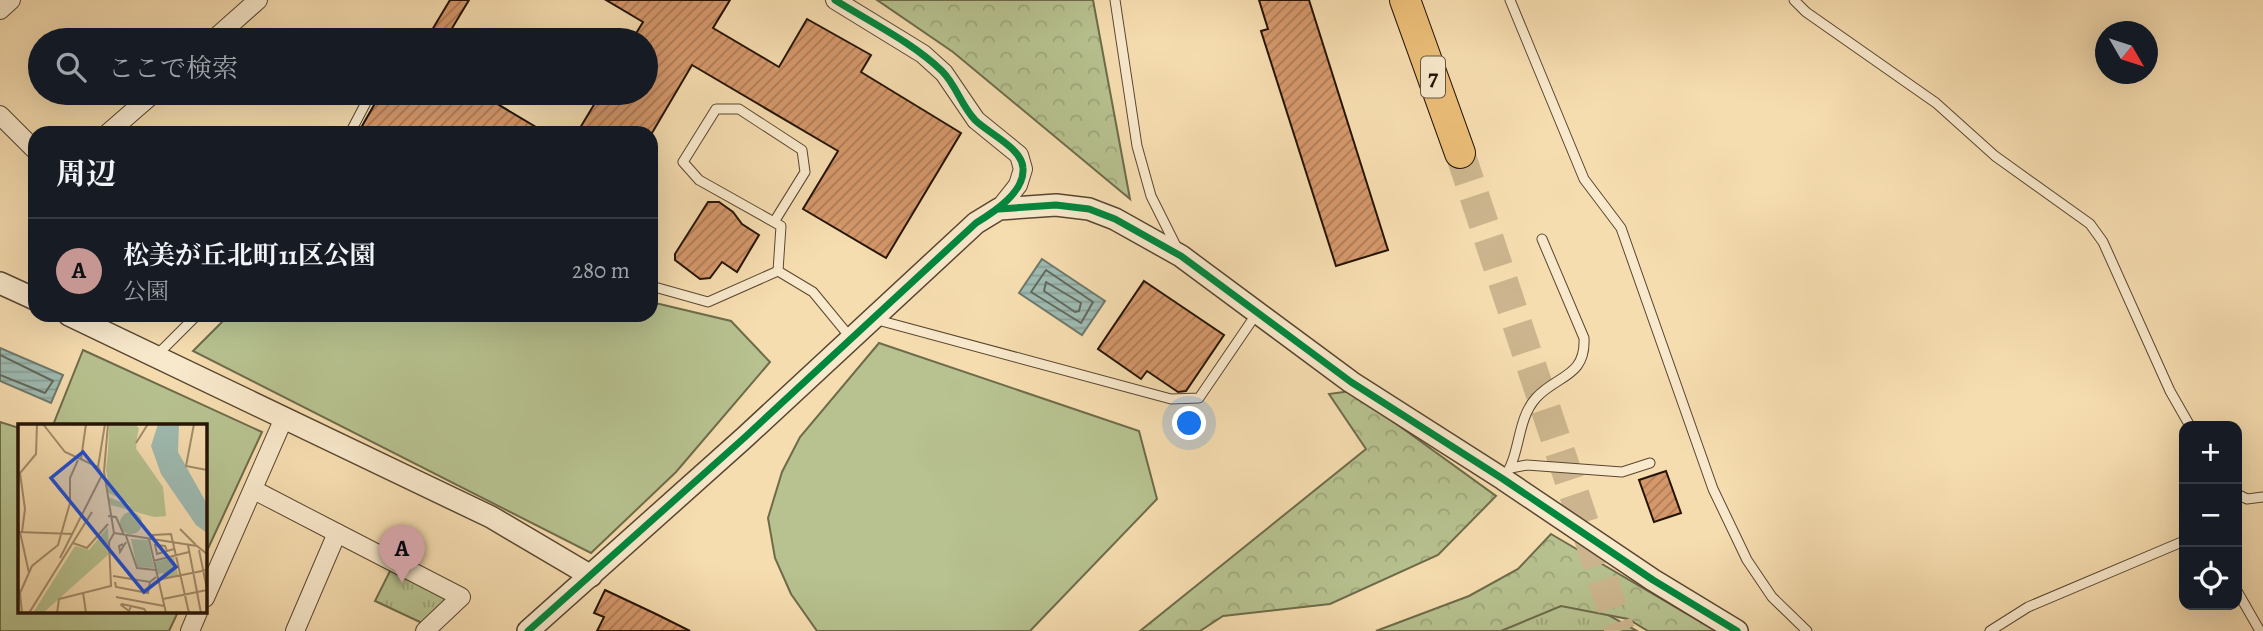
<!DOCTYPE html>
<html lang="ja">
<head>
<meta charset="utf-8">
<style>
	body { margin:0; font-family:Alegreya,"Noto Serif JP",serif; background:#20242c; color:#f1f3f6 }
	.controls { position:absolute; right:21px; bottom:21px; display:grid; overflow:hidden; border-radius:14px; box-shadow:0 7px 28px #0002 }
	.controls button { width:63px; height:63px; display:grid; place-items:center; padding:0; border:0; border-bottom:2px solid #363941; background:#171b24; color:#f1f3f6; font:35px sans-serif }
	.compass { position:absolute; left:2095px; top:21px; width:63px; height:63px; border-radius:50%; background:#171b24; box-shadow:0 7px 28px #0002; rotate:129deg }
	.you { position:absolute; left:1190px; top:424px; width:24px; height:24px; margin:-18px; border:5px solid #fff; border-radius:50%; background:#1a73e8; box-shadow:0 0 0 10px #1a73e833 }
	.badge { display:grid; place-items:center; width:46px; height:46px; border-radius:50%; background:#c59692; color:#111; font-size:23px; font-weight:700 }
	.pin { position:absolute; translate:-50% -58px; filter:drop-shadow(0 2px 4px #0008) }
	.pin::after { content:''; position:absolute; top:37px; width:24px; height:21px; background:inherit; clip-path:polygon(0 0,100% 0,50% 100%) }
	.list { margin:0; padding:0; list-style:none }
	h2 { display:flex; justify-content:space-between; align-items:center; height:91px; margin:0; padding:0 28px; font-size:30px }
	h2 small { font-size:23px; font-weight:400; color:#9ea1a6 }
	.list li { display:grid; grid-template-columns:46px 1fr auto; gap:21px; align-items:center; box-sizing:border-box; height:105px; padding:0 28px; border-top:2px solid #363941 }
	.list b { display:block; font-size:26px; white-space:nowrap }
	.list p { margin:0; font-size:23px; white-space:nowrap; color:#9ea1a6 }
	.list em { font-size:23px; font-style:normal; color:#9ea1a6 }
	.icon { flex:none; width:38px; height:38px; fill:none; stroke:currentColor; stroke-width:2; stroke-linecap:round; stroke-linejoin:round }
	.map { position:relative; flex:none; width:2263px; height:631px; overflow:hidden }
	.search { position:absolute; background:#171b24; box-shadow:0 7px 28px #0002; left:28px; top:28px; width:630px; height:77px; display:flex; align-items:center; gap:18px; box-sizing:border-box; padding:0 24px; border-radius:38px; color:#9ea1a6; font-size:26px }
	.panel { position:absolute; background:#171b24; box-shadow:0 7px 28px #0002; left:28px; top:126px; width:630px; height:196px; border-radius:21px }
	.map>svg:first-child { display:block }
</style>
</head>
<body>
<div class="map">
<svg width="2263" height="631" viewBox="0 0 2263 631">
	<defs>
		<pattern id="grass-tufts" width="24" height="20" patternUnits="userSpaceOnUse" patternTransform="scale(1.75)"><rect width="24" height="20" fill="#b7c290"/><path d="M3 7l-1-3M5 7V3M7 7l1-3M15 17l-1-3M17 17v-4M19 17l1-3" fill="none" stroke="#9da67b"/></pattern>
		<pattern id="forest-crowns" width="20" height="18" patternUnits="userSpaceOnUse" patternTransform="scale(1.75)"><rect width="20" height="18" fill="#b7c290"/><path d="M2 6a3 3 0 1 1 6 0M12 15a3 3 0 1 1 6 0" fill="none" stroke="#9da67b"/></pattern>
		<pattern id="water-rules" width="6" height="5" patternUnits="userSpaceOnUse" patternTransform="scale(1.75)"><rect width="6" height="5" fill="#9ebbb2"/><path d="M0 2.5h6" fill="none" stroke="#88a098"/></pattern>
		<pattern id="building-hatch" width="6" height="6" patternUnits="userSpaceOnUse" patternTransform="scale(1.75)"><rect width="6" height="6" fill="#d5986b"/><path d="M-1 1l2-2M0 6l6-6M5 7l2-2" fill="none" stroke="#ad7b56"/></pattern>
	</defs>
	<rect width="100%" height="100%" fill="#f6ddb0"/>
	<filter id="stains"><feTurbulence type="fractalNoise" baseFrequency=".00286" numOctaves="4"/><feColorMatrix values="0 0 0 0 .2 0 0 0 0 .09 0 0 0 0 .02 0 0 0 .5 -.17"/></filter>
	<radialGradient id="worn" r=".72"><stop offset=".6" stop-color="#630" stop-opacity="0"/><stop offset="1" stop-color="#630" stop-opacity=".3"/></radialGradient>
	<g fill="url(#grass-tufts)" stroke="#6e6b4a" stroke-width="2">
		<polygon points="391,569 447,598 422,623 375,601"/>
		<polygon points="1547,581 1637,631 1430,631"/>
	</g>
	<g fill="url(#forest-crowns)" stroke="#6e6b4a" stroke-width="2">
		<polygon points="877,0 1093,0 1130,199 953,52"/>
		<polygon points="1351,391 1496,496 1438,555 1330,604 1223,616 1200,631 1140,631 1366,449 1329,394"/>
		<polygon points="1551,534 1716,631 1648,631 1628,619 1561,606 1501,631 1376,631 1469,596 1518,569"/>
	</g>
	<g fill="#b7c290" stroke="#6e6b4a" stroke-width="2">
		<polygon points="651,302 731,321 770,362 676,472 591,553 193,351 229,315 651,315"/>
		<polygon points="879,343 1139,431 1157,499 1030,631 817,631 791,594 775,558 768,518 782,472 800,437"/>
		<polygon points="83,350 262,432 205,555 205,426 39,426 53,425"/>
		<polygon points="0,422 19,428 19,612 178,612 169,631 0,631"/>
	</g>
	<g fill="url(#water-rules)" stroke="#6e786d" stroke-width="2">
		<polygon points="1042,259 1105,301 1082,335 1019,293"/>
		<polygon points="0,348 63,375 51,403 0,381"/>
	</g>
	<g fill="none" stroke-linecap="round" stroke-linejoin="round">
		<g stroke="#62685c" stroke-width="2">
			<polygon points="1046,270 1093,302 1081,323 1031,292"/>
			<polygon points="1046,282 1081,303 1079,311 1075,312 1044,291"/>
			<polyline points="0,355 53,381 45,393 0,375"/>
		</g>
	</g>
	<g fill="url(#building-hatch)" stroke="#251405" stroke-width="2">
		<polygon points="450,0 469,0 445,40 426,40"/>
		<polygon points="606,0 730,0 713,28 779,67 807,19 871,55 861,72 961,133 886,258 803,209 838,151 692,65 652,133 577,133 601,93 646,93 646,40 632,40 643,22"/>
		<polygon points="1259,0 1309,0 1388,250 1336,266 1261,31 1268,29"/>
		<polygon points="381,93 453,93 467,101 472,93 479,93 546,133 358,133"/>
		<polygon points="708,202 719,202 733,212 742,224 759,235 737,272 722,262 710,278 700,279 675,260 675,254"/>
		<polygon points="1144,281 1224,335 1186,391 1178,392 1147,371 1141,379 1098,349"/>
		<polygon points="1666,471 1681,513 1654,522 1639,480"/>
		<polygon points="605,590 656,614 690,631 597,631 604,617 594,613"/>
	</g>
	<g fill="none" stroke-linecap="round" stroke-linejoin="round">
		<polyline stroke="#ccb58e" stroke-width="30" stroke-dasharray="30 15" stroke-linecap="butt" points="1460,153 1620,631"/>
		<defs>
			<g id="service">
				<polyline points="1115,0 1137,146 1151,196 1177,248"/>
				<polyline points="1510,0 1584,179 1621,228 1713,489 1747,560 1772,597 1807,631"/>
				<polyline points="1794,0 1806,12 1936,103 1995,156 2090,224 2103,242 2170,391 2190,426"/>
				<polyline points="350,133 371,93"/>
				<polyline points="774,222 805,172 802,150 739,109 716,109 683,162 699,180 781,226 778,271"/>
				<polyline points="651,286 708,302 778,271 813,292 850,337"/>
				<polyline points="874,319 1171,399 1199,398 1257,313"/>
				<polyline points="157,355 197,315"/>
				<polyline points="1511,468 1527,465 1622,472 1650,463"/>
				<path d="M1503 479C1521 456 1516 420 1536 398 1557 375 1586 377 1584 338L1542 239"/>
				<polyline points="2237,494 2247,499 2263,497"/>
				<polyline points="2237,591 2260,631"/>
				<polyline points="1990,631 2028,607 2184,541"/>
			</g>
			<g id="minor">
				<polyline points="835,0 923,54 944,73 976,120 1019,155 1023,169 1018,185 999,209"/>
				<polyline points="0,10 11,0"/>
				<polyline points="213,40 258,0"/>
				<polyline points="0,115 35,150"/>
				<polyline points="108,133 154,93"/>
				<polyline points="254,490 337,533"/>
				<polyline points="205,598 284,418"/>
				<polyline points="190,631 198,612"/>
				<polyline points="295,631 337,533 461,597 425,631"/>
			</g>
			<g id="tertiary">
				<polyline points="0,283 35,299"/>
				<polyline points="69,315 491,517 591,576"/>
				<polyline points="528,631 744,438 976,223 999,209 1056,205 1089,209 1115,219 1181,256 1351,382 1503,479 1653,580 1737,631"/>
			</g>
			<polyline id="trunk" points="1405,0 1460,153"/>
		</defs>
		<use href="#service" stroke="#594630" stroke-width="11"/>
		<use href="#minor" stroke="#594630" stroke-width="20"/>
		<use href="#tertiary" stroke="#594630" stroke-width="24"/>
		<use href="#trunk" stroke="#251405" stroke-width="32"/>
		<use href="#service" stroke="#f9e9cc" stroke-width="9"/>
		<use href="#minor" stroke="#f9e9cc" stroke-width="18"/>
		<use href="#tertiary" stroke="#f9e9cc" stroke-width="21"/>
		<use href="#trunk" stroke="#ebbe78" stroke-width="30"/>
		<defs>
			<g id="cycleway">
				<polyline points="999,209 1056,205 1089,209 1115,219 1181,256 1351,382 1503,479 1653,580 1737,631"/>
				<path d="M528 631 744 438 976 223C994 212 1025 192 1023 168 1022 148 988 133 975 120 961 105 956 85 942 71 912 42 870 22 835 0"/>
			</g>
		</defs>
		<use href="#cycleway" stroke="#f9e9cc" stroke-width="11"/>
		<use href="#cycleway" stroke="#00873e" stroke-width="7"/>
	</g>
	<g text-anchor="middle" stroke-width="5" stroke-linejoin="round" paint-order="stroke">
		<rect fill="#f9e9cc" stroke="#655441" stroke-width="2" x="1421" y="56.5" width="24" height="41" rx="5"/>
		<g font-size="24" font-weight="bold" fill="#251405">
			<text x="1433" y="85">7</text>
		</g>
	</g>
	<g transform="translate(18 424)">
		<rect width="189" height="189" fill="#f6ddb0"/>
		<path d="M93 0H119L118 31 141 77 138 92 122 89 92 66 88 46Z" fill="#b7c290"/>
		<path d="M91 0H107L101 30 96 26 99 12 92 13 91 61 113 80 89 68ZM117 1 121 4 117 23 145 63 148 92 136 93 93 81 90 73 126 87 99 45 105 52 110 48 112 63 118 68 111 17ZM117 34 138 74V90L131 87 116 49ZM90 103 91 130 25 189H15L57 122 71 126Z" fill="#b7c290" fill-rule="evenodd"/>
		<path d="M102 99a11 11 0 1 1 22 0a11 11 0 1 1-22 0ZM113 115 130 116 136 144 119 143ZM156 133 160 151 148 154 145 149 140 150 137 138Z" fill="#b7c290"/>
		<path d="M140 0H161L160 28 189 80V109L178 101 143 50 133 22Z" fill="#9ebbb2"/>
		<path fill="none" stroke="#a28d6c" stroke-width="2" d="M25 0 47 28 80 43 84 51 42 134M90 0 86 48 96 109M176 0 168 42 189 46M118 19 130 0M63 35 68 0M80 43 87 0M90 92 98 93 106 111M162 105 178 121M0 108 55 110M2 108 11 149M4 108 7 85 2 49 18 30 19 0M96 109 179 122 189 130M108 112 119 144 138 146M131 115 148 189M136 116 135 111 153 110 171 189M55 119 69 124 90 100M105 120 101 122 102 128 108 118M170 121 183 189M181 126 189 165M149 127 147 122 137 121 139 130 156 125M135 137 171 128M95 152 132 158 138 153M144 155 189 146M97 158 98 163 130 169 132 158M65 168 68 189M98 173 146 182M145 175 189 166M113 182 111 187 103 181 104 180 113 182 126 185 129 189M4 189 2 169 14 142 40 121 52 79V54L60 36M11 189 74 88M39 189 41 175 93 162 91 118 96 109"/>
		<path fill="#1d4ed8" fill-opacity="0.15" stroke="#1d4ed8" stroke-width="3.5" d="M65 28 158 143 126 168 33 54Z"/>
		<rect width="189" height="189" fill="none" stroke="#251405" stroke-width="3.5"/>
	</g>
	<rect width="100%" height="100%" filter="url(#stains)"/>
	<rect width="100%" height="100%" fill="url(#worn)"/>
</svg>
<div class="controls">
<button>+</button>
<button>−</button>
<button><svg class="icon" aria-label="locate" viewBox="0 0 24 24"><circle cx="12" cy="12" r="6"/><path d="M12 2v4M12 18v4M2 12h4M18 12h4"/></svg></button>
</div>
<svg class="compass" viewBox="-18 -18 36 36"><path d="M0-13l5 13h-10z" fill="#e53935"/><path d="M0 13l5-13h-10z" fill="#9ea1a6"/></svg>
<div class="you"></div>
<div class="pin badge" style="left:402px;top:583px">A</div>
<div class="search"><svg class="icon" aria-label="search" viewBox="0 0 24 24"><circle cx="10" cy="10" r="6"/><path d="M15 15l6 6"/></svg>ここで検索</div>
<section class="panel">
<h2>周辺<small></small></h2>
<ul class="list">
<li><span class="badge">A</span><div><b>松美が丘北町11区公園</b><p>公園</p></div><em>280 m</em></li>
</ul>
</section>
</div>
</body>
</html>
